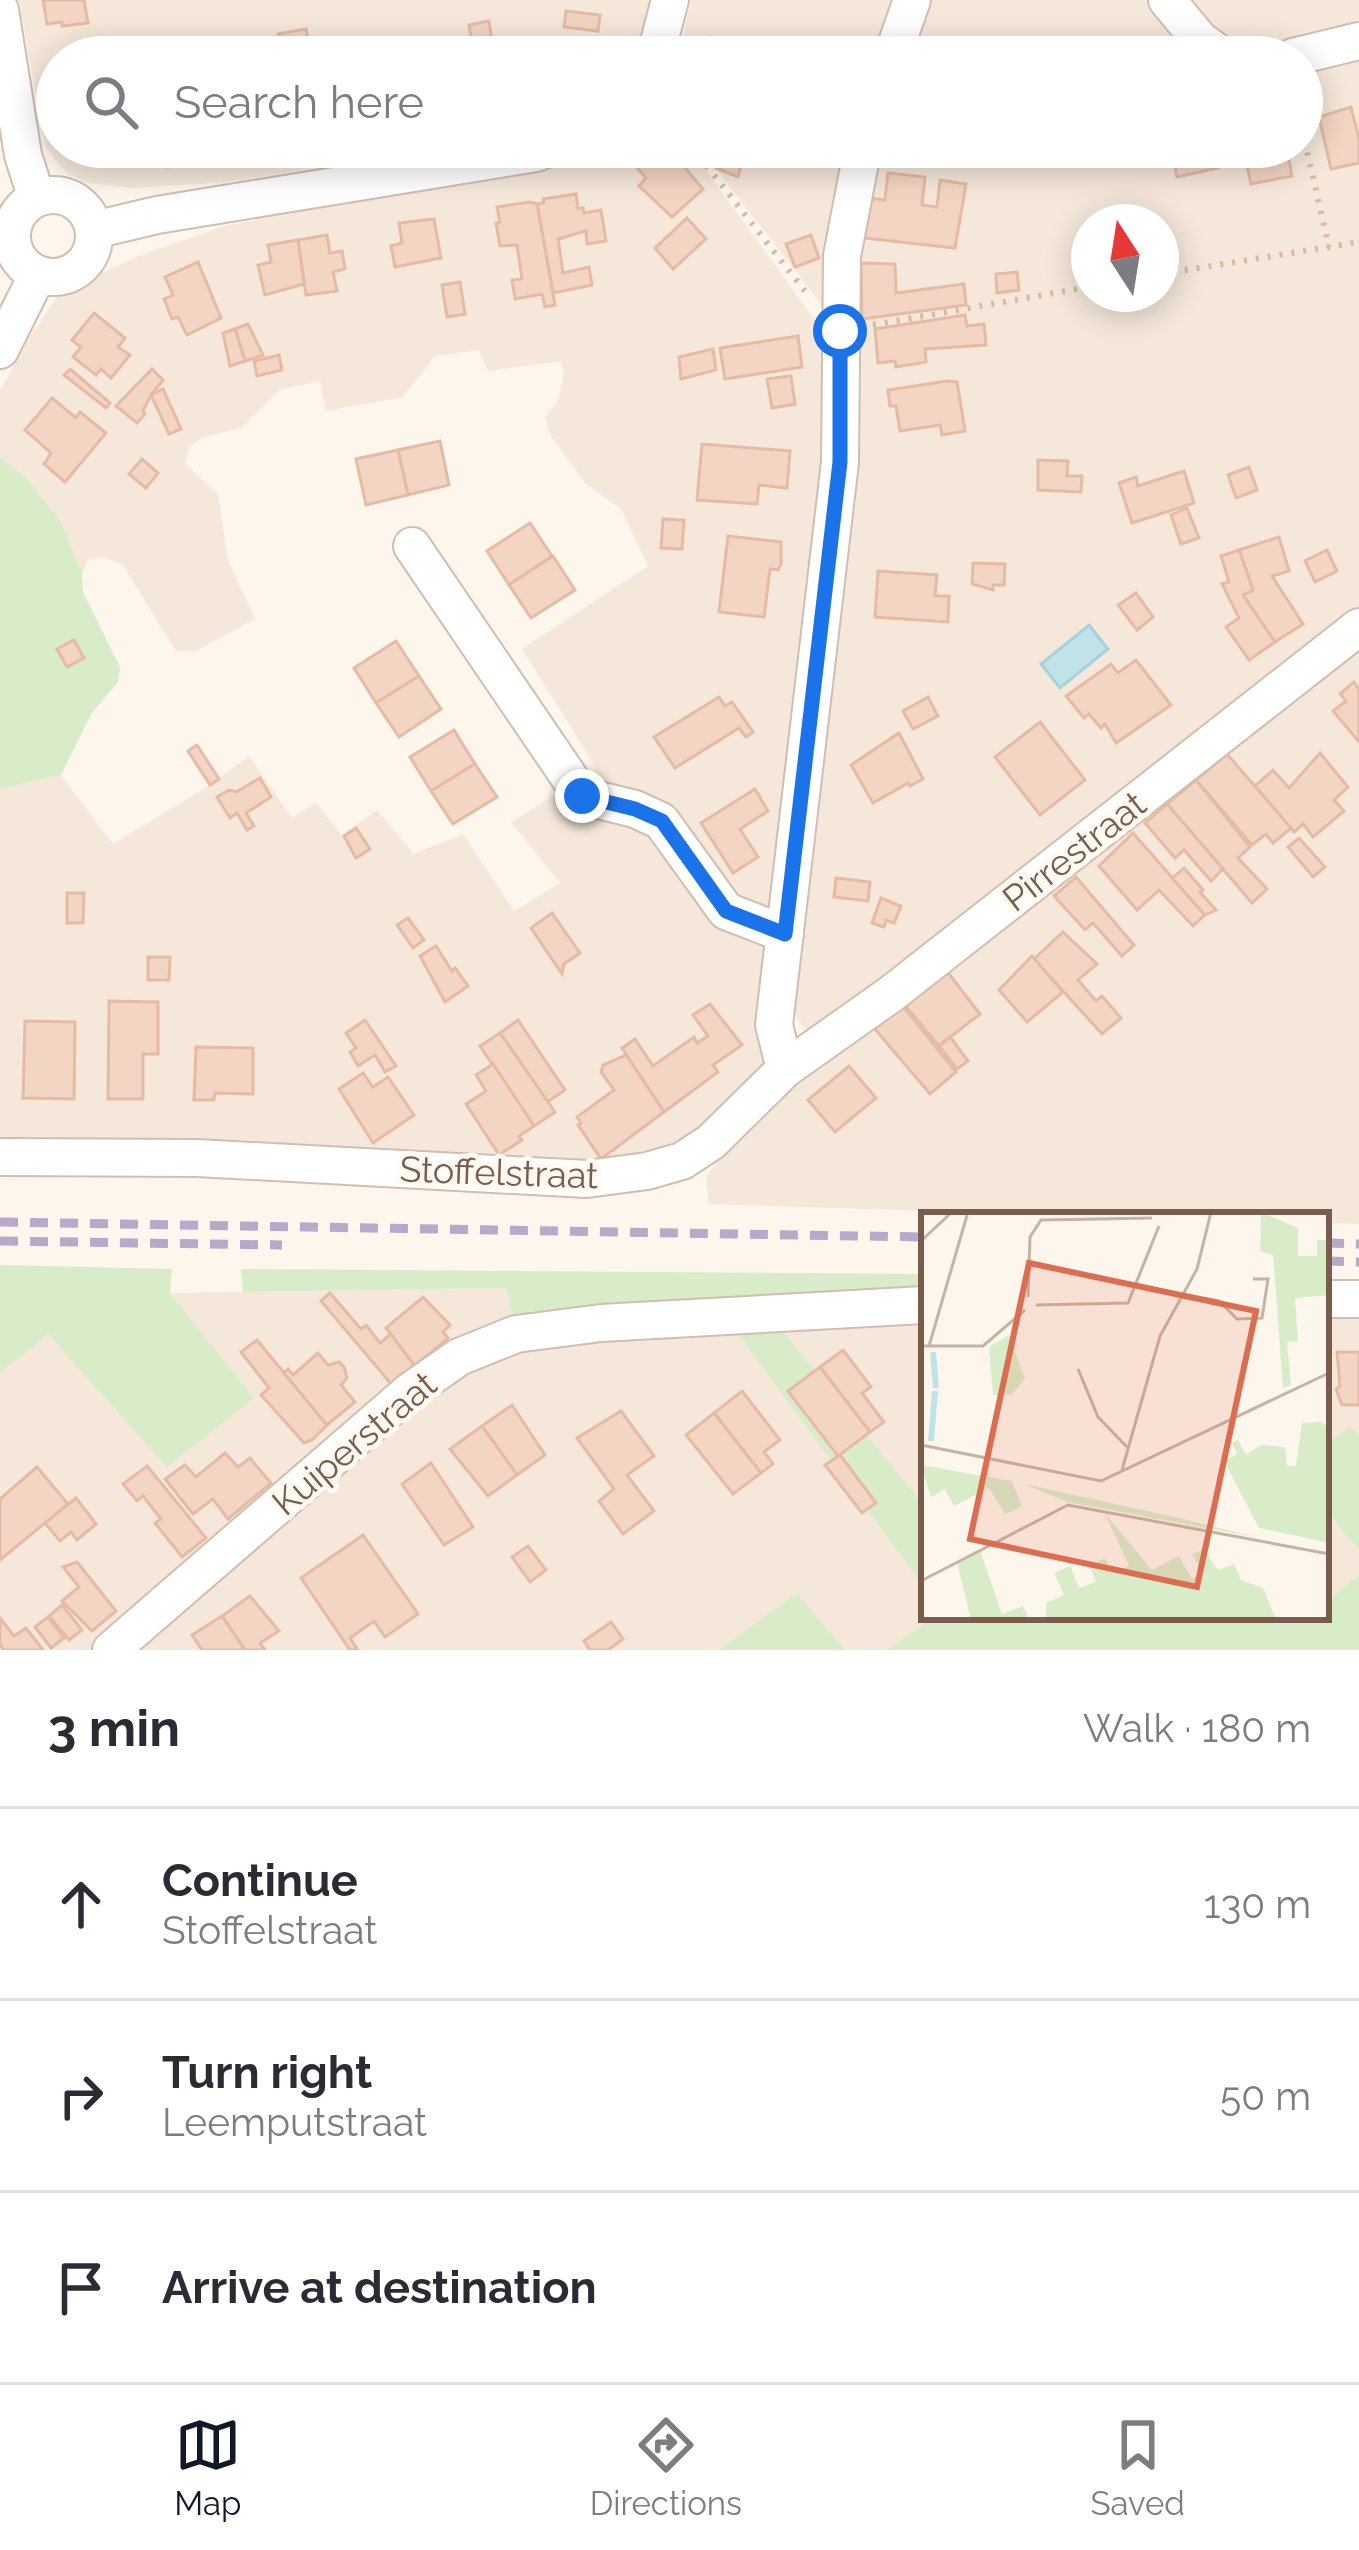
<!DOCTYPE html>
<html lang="en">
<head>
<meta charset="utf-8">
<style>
	body { margin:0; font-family:Raleway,sans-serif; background:#f7f7f7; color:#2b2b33 }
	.compass { position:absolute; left:1071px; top:204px; width:108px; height:108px; border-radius:50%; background:#fff; box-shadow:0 6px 30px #0003; rotate:348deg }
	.stop { position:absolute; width:36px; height:36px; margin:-27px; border:9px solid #1a73e8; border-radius:50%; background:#fff }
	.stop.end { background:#1a73e8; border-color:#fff; box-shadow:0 3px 12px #0008 }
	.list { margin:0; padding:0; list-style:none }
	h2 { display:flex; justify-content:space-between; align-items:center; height:156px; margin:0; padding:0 48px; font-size:51px }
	h2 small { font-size:39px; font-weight:400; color:#7c7c81 }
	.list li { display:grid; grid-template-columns:78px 1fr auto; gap:36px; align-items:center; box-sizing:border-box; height:192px; padding:0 48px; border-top:3px solid #e1e1e2 }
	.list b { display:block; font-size:45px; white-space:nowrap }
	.list p { margin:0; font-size:39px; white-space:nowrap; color:#7c7c81 }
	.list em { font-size:39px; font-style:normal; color:#7c7c81 }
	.icon { flex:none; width:66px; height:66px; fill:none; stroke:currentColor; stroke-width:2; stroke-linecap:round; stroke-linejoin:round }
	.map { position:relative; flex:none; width:1359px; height:1650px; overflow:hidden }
	.search { position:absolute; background:#fff; box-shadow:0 6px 30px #0003; left:36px; right:36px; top:36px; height:132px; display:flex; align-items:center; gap:30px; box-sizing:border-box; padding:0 42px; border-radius:66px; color:#7c7c81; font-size:45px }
	.sheet { height:732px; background:#fff }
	nav { display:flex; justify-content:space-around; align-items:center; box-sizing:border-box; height:168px; border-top:3px solid #e1e1e2; background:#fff; font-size:33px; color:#7c7c81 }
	nav a { display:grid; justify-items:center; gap:6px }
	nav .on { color:#111827 }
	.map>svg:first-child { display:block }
</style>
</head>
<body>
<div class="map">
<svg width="1359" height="1650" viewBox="0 0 1359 1650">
	<rect width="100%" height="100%" fill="#fdf6ec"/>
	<g fill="#f5e8da" fill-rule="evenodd">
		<polygon points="19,0 653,0 648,35 636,57 57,57 57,147 444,147 227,182 132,188 89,183 67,174 45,146"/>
		<polygon points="691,0 899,0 875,57 679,57"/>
		<path d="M927 0H1359V606L819 1032 805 1029 796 1017 793 998 856 498 860 246 879 147H1302V57H908ZM1089 222H1161V294H1089Z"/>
		<polygon points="603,147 689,147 828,338 830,406 766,1061 758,1077 682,1148 617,1166 0,1140 0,789 61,775 113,844 210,785 249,756 292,818 316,803 342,835 377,810 414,854 463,834 514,911 560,883 511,822 597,769 522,649 648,566 621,509 586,484 551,436 545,418 558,400 564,375 561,361 488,371 479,350 435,356 403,397 326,411 320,381 279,390 241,428 203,437 189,447 185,464 218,494 228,560 255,619 194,652 175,650 123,565 103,557 88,560 82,573 60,520 26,478 0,457 0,391 28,339 62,290 147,253 224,226 567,162"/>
		<polygon points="697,147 846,147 829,314 712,164"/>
		<polygon points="1359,647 1359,1224 1326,1223 1326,1215 1057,1215 709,1204 706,1179 714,1165 789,1090"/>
		<polygon points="507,1288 512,1321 95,1650 0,1650 0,1373 47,1334 254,1398 170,1293"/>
		<polygon points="1326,1308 1359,1308 1359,1436 1350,1428 1326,1443"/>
		<polygon points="924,1318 924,1505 780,1328"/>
		<polygon points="735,1330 924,1587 924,1617 933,1617 887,1650 845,1650 797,1593 718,1650 130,1650 456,1371 509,1348"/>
		<polygon points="1326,1511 1359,1552 1359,1575 1326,1601"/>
	</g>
	<g fill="#d8ecc9">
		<polygon points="0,457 26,478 60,520 82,573 83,592 120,667 118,682 91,714 61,775 0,789"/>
		<polygon points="0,1265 172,1269 170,1293 254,1398 167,1467 48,1334 0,1373"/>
		<polygon points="241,1269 924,1274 924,1294 512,1321 507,1288 243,1292"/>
		<polygon points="780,1328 924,1505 924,1587 735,1330"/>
		<polygon points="1350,1427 1359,1436 1359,1551 1326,1511 1326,1443"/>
		<polygon points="1359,1575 1359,1650 887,1650 933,1617 1326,1617 1326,1601"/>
		<polygon points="797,1593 845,1650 718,1650"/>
	</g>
	<polygon fill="#bfe3e8" stroke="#a5d3da" stroke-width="3" points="1089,625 1108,649 1060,688 1041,664"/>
	<g fill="#f3d5c3" stroke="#e6bba3" stroke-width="3">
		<polygon points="43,0 84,0 88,23 62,26 62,22 47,24"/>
		<polygon points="566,11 600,15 598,31 564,27"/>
		<polygon points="489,21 493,48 473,51 469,25"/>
		<polygon points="306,29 312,57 295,57 293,49 281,51 278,34"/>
		<polygon points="710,37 753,52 751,57 703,57"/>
		<polygon points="560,42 562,57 516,57 515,49"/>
		<polygon points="1351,107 1359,139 1359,163 1331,169 1319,117"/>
		<polygon points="149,147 195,147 198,163 166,167 165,162 151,164"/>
		<polygon points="651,147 667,147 703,189 672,217 639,186 646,178 633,163"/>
		<polygon points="714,147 746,147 738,177 716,168 717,161 710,157"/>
		<polygon points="959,147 1036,147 1034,154 990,150 988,164 963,162"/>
		<polygon points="1171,147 1213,147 1218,168 1177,177"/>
		<polygon points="1243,147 1287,150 1292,176 1251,184"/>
		<polygon points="888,173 925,177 922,205 937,207 940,180 966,184 955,248 864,238 869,198 885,200"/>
		<polygon points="576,194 578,208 583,208 584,213 601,210 606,241 587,244 586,231 558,239 563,273 589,267 592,285 553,293 537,204 544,203 543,199"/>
		<polygon points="530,202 537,204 555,305 545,307 542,294 515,299 512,280 522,279 517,245 500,246 496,223 500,222 497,207"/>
		<polygon points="687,218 706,239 673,269 655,248"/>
		<polygon points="434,219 441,258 395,267 391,246 402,243 399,223"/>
		<polygon points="327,235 330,253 342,251 345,269 333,272 337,291 306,295 298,240"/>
		<polygon points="811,235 819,258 795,267 786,244"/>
		<polygon points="298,240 304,284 265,295 258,265 271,262 268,245"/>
		<polygon points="198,262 221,318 187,335 178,317 172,319 164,299 173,295 165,277"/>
		<polygon points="861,263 895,264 896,293 964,284 966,305 862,319"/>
		<polygon points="1017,272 1019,290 997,293 996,274"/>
		<polygon points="460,282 465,314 447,317 442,285"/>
		<polygon points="94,313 125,338 118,347 130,355 111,378 101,369 96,375 73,357 81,347 72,340"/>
		<polygon points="965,315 967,326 984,324 986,345 925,349 926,362 896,367 895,361 878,363 875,329"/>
		<polygon points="248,324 263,355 245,361 235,329"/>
		<polygon points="235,329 245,361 230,366 223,333"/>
		<polygon points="798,336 802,367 725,379 720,348"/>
		<polygon points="713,349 716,370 681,379 679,357"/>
		<polygon points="279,355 282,370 257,376 254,361"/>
		<polygon points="70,369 110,403 106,408 64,375"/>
		<polygon points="152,369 163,380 151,395 143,411 145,414 137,423 116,406"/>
		<polygon points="791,376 795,404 772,408 767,379"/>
		<polygon points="947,381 957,382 965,431 942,435 940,425 900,431 896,406 890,406 888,390"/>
		<polygon points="163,389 181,429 169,434 151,395"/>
		<polygon points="52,398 76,418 80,412 106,433 65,482 44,464 51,453 25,430"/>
		<polygon points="440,441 449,485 408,495 398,450"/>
		<polygon points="702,444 790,451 787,488 759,485 757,504 697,500"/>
		<polygon points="398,450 408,495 366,505 356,459"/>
		<polygon points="142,459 158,473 146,488 129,474"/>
		<polygon points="1038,460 1068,461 1067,476 1082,476 1081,492 1038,490"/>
		<polygon points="1249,467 1257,490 1236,498 1228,475"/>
		<polygon points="1184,471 1194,503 1132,523 1119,483 1136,477 1138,486"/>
		<polygon points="1187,508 1199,538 1181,544 1171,515"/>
		<polygon points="663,519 684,520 682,549 661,548"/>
		<polygon points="530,523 552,556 509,585 487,551"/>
		<polygon points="728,536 781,542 781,564 778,570 770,569 764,617 719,612"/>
		<polygon points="1279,537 1289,571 1272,576 1303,624 1275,642 1243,595 1253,590 1239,550"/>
		<polygon points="1239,550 1253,590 1243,595 1275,642 1249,660 1226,627 1239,618 1222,584 1229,582 1221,556"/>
		<polygon points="1327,550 1337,571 1315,582 1305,561"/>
		<polygon points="553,556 575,590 531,618 509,585"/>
		<polygon points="973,563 1005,564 1004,585 993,585 993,590 972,584"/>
		<polygon points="878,571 937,575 935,596 949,596 948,622 875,617"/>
		<polygon points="1136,593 1153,617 1137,630 1118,605"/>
		<polygon points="74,640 84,658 67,667 57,649"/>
		<polygon points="396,641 419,676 376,703 354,668"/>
		<polygon points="1136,660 1171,705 1116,743 1105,724 1101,728 1089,714 1084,718 1066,696 1111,664 1118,673"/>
		<polygon points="419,676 441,709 399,737 376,703"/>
		<polygon points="1354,682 1359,689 1359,742 1333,711 1346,701 1340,694"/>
		<polygon points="719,697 725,706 732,702 753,732 746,737 739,728 675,768 654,737"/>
		<polygon points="928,697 938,716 913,729 903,711"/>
		<polygon points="1040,722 1085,780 1040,815 995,757"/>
		<polygon points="454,730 475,764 431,791 410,757"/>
		<polygon points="899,733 923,779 910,786 908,783 873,803 851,765"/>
		<polygon points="197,745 219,779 210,785 188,751"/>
		<polygon points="1320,753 1348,787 1334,800 1344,811 1313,837 1303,824 1294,832 1255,786 1273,770 1289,788"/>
		<polygon points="1227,754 1291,828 1273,843 1266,834 1252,845 1196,780"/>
		<polygon points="475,764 497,797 453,824 431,791"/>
		<polygon points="260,778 271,797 246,813 254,826 247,830 237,813 230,818 217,797 229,790 236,792"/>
		<polygon points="1196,780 1250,847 1238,858 1267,889 1252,903 1167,804"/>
		<polygon points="755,789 768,811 740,829 758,857 733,873 701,823"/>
		<polygon points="1167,804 1223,869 1211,881 1184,850 1175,858 1145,823"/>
		<polygon points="356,828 370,849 356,858 344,836"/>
		<polygon points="1133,833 1205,915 1193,926 1159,890 1137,910 1099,866"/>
		<polygon points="1299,838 1325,867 1313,877 1288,847"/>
		<polygon points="1184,868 1203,890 1200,892 1216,910 1205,915 1172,878"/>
		<polygon points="1076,877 1134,945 1122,956 1093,923 1085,930 1054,896"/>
		<polygon points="836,878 870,882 868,901 834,897"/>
		<polygon points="67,893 84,893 83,923 67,923"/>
		<polygon points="881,898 901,906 894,923 886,920 884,927 872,923"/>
		<polygon points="552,913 580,953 564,964 562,974 531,928"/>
		<polygon points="408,918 424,940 413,948 397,925"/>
		<polygon points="1063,932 1097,964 1078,980 1096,1001 1102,996 1121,1018 1102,1034 1034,959"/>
		<polygon points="436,946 452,971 455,968 468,986 445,1002 420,956"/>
		<polygon points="1032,956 1063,992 1027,1022 999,990"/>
		<polygon points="148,957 170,957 169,980 148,980"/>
		<polygon points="946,970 980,1014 939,1046 903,1003"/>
		<polygon points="109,1001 158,1002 158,1054 143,1054 143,1099 108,1099"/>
		<polygon points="710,1004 742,1045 713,1065 718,1072 664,1112 622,1048 635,1039 653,1066 694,1037 697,1043 708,1036 693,1015"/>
		<polygon points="902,1005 956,1072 930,1094 874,1028"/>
		<polygon points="365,1020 396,1066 385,1072 375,1055 358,1066 350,1052 356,1048 346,1033"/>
		<polygon points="518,1020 565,1090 547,1102 500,1033"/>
		<polygon points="25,1021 75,1022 74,1099 23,1098"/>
		<polygon points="500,1033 555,1112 534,1126 480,1046"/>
		<polygon points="950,1037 968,1061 957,1069 939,1046"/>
		<polygon points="196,1047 253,1048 253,1094 215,1093 214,1100 194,1100"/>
		<polygon points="626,1055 664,1112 601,1159 578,1125 581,1123 577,1117 614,1090 601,1072 603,1065"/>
		<polygon points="493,1064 534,1126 519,1136 522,1140 499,1155 466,1104 486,1091 476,1075"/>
		<polygon points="849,1066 876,1098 835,1132 808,1100"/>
		<polygon points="363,1073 373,1087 388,1077 414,1115 373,1143 339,1089"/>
		<polygon points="330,1293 361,1329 366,1325 380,1343 391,1334 415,1366 392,1385 321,1301"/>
		<polygon points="423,1297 450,1325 443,1332 448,1338 415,1366 386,1328"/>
		<polygon points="257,1340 327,1425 312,1440 304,1443 261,1395 269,1388 241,1352"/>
		<polygon points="843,1350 871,1387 862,1393 884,1422 870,1432 820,1367"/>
		<polygon points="1337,1352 1359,1352 1359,1405 1342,1405 1336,1389 1340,1386"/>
		<polygon points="318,1353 328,1365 339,1362 344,1367 347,1378 341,1385 355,1402 327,1425 284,1373 288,1369 293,1375"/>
		<polygon points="820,1367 870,1432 838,1456 788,1391"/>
		<polygon points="742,1391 780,1440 764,1452 773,1464 761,1473 714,1413"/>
		<polygon points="512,1405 545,1455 517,1475 482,1426"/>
		<polygon points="621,1411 654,1456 627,1475 654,1511 623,1534 599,1501 614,1489 577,1438"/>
		<polygon points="714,1413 761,1473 733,1494 686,1435"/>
		<polygon points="482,1426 517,1475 488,1496 450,1449"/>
		<polygon points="225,1453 238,1467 250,1458 271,1483 228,1519 213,1499 193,1514 165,1479 185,1465 196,1477"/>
		<polygon points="840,1455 876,1503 862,1513 825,1465"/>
		<polygon points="431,1463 473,1527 444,1545 402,1484"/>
		<polygon points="147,1466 206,1538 182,1557 155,1523 161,1519 143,1496 137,1501 123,1484"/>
		<polygon points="37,1467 68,1504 0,1560 0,1499"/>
		<polygon points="76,1498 96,1524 77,1540 71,1532 60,1541 45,1523"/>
		<polygon points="363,1535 418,1614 385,1637 374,1621 350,1638 357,1649 350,1650 301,1578"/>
		<polygon points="528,1546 546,1570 530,1582 512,1557"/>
		<polygon points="77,1562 116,1611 92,1631 62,1601 79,1587 63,1567"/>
		<polygon points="250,1596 279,1631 260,1643 265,1650 245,1650 222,1616"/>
		<polygon points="62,1605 82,1630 69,1640 49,1616"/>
		<polygon points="222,1616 245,1650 202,1650 192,1635"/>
		<polygon points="48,1617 64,1638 51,1648 35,1627"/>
		<polygon points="0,1618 14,1636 26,1628 43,1650 4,1650 0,1645"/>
		<polygon points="611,1622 623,1639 608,1650 590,1650 584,1641"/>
	</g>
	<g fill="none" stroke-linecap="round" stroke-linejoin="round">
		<defs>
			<g id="street">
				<polyline points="1167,0 1200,40 1224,57"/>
				<polyline points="0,10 23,155 36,196"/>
				<polyline points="655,57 670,0"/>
				<polyline points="892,57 912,0"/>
				<polyline points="1293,57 1359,41"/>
				<circle cx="53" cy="236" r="41"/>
				<polyline points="94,230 157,215 536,153 552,147"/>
				<polyline points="0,350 37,276"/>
				<polyline points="412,546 582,796 635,809 661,821 726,911 785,934"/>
				<polyline points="785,1069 774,1025 840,462 842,256 863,147"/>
				<polyline points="0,1157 197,1158 587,1179 647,1171 682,1161 711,1142 785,1069 891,994 1359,627"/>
				<polyline points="1326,1299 1359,1299"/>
				<polyline points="111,1650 409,1392 459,1357 516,1334 601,1323 924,1305"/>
			</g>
		</defs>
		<use href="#street" stroke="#d1beb0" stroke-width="40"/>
		<g stroke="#d9b8a5" stroke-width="6" stroke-dasharray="3 9" stroke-linecap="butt">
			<polyline points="1302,129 1329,247"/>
			<polyline points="692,147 808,295"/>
			<polyline points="1161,274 1359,242"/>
			<polyline points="873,325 1089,287"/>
		</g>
		<use href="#street" stroke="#fff" stroke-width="36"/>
		<g stroke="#b9a8c9" stroke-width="9" stroke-dasharray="18 12" stroke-linecap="butt">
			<polyline points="0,1222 924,1237"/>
			<polyline points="0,1241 282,1245"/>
			<polyline points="1326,1243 1359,1244"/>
			<polyline points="1326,1261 1359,1262"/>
		</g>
	</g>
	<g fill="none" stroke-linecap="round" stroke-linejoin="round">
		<polyline stroke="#1a73e8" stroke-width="15" points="582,796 635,809 662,821 726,911 785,934 840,462 840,331"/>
	</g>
	<g text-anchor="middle" stroke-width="10" stroke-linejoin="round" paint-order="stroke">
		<g font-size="36" fill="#7a5c4d" stroke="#fffaf3">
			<text transform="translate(1074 851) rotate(-38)" y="13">Pirrestraat</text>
			<text transform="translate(499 1172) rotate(2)" y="13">Stoffelstraat</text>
			<text transform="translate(354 1443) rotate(-40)" y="13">Kuiperstraat</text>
		</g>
	</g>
	<g transform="translate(921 1212)">
		<rect width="408" height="408" fill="#fdf6ec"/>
		<path d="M340 0 377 16V44H396V28H408V83L374 86 377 129 366 130 370 173 362 176 352 43 339 39ZM88 123 104 167 90 183H72L68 135ZM401 210 408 216V331L338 316 303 249 316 242 311 231 317 228 325 243 340 233 364 235 366 254H375L381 211ZM0 253 91 269 101 294 84 302 68 276 33 294 24 277 10 285ZM103 272 258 306 339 326 146 290ZM183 300 231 358 258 344 271 367 281 361 271 342 283 338 297 358 313 352 320 368 342 376 355 408H125V391L143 383 133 361 149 354 158 376 175 370 168 353 184 346 192 360 208 354ZM59 338 81 402 102 394 108 408H50L36 350Z" fill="#d8ecc9"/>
		<path fill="none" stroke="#bfe3e8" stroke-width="6" d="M12 140 15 176M10 229 14 179"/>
		<path fill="none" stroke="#c5b3a7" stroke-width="3" d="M0 29 31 0M261 82 298 89 316 107 341 106 347 67H332M107 85 109 25 120 8 231 6M115 93 207 91 238 14M0 134H62L104 98M8 134 47 0M157 157 177 205 206 235M0 233 180 269 408 161M201 258 239 124 276 57 290 0M0 369 147 293 408 342"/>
		<path fill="#dc6d51" fill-opacity="0.15" stroke="#dc6d51" stroke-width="6" d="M108 51 335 99 276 375 49 327Z"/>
		<rect width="408" height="408" fill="none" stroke="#7a5c4d" stroke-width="6"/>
	</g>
</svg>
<svg class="compass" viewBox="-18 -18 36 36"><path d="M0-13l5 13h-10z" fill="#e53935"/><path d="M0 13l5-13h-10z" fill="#7c7c81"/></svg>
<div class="stop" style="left:840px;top:331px"></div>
<div class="stop end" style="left:582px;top:796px"></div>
<div class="search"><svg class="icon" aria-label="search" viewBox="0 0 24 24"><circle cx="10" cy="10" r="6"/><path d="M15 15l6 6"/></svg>Search here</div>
</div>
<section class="sheet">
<h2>3 min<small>Walk · 180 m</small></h2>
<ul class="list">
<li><svg class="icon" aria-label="ahead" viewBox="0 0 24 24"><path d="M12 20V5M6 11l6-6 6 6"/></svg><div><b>Continue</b><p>Stoffelstraat</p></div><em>130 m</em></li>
<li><svg class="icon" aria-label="right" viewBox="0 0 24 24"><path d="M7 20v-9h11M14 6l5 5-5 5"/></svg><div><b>Turn right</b><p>Leemputstraat</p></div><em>50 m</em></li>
<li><svg class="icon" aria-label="arrive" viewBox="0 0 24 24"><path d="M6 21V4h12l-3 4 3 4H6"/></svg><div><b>Arrive at destination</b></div></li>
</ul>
</section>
<nav>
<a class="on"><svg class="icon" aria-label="map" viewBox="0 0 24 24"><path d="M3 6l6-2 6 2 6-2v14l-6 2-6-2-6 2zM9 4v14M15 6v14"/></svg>Map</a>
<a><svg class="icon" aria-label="directions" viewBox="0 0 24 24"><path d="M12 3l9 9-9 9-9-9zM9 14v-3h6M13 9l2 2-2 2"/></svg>Directions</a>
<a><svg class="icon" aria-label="saved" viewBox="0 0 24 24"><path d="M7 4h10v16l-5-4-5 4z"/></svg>Saved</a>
</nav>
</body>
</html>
